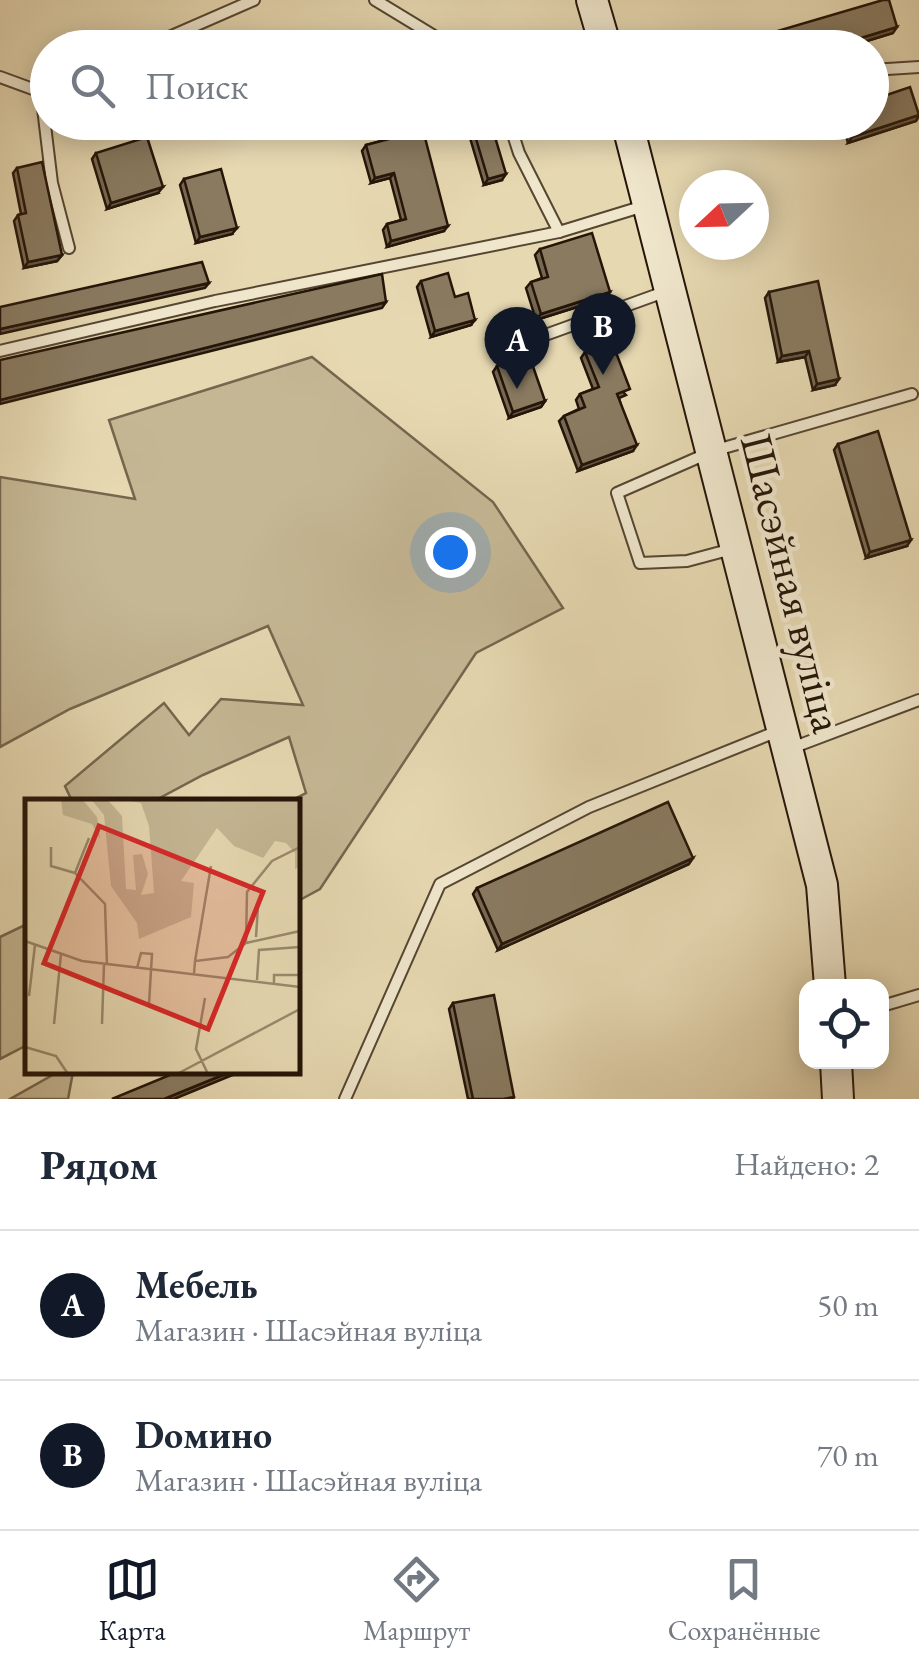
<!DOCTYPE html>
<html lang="ru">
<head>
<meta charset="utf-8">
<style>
	body { margin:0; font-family:"EB Garamond",serif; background:#f2f2f3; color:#1f2937 }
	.controls { position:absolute; right:30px; bottom:30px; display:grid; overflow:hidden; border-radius:20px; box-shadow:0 5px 25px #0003 }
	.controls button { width:90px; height:90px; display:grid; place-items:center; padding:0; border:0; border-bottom:2px solid #e0e1e3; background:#fff; color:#1f2937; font:50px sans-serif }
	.compass { position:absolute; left:679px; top:170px; width:90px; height:90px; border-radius:50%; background:#fff; box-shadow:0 5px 25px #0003; rotate:248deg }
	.you { position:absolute; left:450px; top:552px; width:35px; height:35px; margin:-25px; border:8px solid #fff; border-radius:50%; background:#1a73e8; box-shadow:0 0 0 15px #1a73e833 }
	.badge { display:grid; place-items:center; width:65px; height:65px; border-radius:50%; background:#111827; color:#fff; font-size:32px; font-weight:700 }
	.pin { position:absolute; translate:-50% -82px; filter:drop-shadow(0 2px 5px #0008) }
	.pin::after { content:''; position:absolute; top:52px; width:35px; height:30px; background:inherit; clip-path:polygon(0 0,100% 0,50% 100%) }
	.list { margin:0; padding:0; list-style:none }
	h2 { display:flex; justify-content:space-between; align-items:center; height:130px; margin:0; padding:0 40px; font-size:42px }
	h2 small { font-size:32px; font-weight:400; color:#747a83 }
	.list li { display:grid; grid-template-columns:65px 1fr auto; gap:30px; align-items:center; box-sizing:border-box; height:150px; padding:0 40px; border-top:2px solid #e0e1e3 }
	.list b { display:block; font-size:38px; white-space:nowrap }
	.list p { margin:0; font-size:32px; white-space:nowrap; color:#747a83 }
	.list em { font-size:32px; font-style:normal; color:#747a83 }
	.icon { flex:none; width:55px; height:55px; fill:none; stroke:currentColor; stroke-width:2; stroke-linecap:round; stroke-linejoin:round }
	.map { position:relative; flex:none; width:919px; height:1099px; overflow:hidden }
	.search { position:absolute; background:#fff; box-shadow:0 5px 25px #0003; left:30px; right:30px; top:30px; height:110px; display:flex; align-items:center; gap:25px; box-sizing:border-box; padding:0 35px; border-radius:55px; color:#747a83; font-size:38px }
	.sheet { height:430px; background:#fff }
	nav { display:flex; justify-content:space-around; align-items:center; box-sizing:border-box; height:140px; border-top:2px solid #e0e1e3; background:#fff; font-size:28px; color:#747a83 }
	nav a { display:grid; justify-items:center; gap:5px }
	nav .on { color:#111827 }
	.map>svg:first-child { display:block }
</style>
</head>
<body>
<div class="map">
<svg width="919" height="1099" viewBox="0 0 919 1099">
	<rect width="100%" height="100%" fill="#e6d8b1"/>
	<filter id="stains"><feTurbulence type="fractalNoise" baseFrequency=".002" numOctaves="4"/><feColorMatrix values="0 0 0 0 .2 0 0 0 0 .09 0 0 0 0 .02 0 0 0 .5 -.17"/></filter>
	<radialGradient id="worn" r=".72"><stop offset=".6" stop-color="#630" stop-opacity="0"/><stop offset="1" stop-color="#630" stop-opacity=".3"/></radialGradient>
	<g fill="#c5b794" stroke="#75664e" stroke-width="2.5">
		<polygon points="312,357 493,502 563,608 476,653 320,889 298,901 298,802 290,801 306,793 289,737 203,775 154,801 72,801 65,786 164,703 189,735 221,699 303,705 268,626 70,709 0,747 0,477 135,499 109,420"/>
		<polygon points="27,924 27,1045 0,1059 0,937"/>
		<polygon points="58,1072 73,1072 68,1099 10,1099"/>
	</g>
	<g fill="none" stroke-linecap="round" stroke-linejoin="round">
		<defs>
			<g id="lane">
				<polyline points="375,0 454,48"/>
				<polyline points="144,48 254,0"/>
				<polyline points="872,70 919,67"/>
				<polyline points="0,77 41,92 48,89"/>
				<polyline points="41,92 52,183 69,248"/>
				<polyline points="509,122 519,153 559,232 644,206"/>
				<polyline points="548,334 667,291"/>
				<polyline points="0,351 215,301 559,232"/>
				<polyline points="732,549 687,561 640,563 617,493 713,451 912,394"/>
				<polyline points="789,749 919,700"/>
				<polyline points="882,1006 919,995"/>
				<polyline points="345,1099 440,884 589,807 778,731"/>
			</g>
			<g id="secondary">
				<polyline points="592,0 606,48"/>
				<polyline points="627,122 822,885 830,986"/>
				<polyline points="836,1062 838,1099"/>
			</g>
		</defs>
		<use href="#lane" stroke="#554632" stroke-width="14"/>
		<use href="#secondary" stroke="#251508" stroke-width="34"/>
		<use href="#lane" stroke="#efe6cc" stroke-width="10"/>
		<use href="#secondary" stroke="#efe6cc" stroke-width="30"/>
	</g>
	<g fill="#766953" stroke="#251508" stroke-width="2.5">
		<polygon points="893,33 844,48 765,48 762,39 767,34"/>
		<polygon points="919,116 916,121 848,143 842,122 872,122"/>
		<polygon points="457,122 487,122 502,180 484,185 470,138"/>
		<polygon points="744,122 779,122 775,130 748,138"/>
		<polygon points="423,130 444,231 387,247 383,230 387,224 401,220 390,178 371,183 362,151 366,145"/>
		<polygon points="96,153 158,193 107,209 92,159"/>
		<polygon points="17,168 62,255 57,261 24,268 14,221 18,215 21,214 13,173"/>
		<polygon points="184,179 232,234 196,243 180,185"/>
		<polygon points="540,249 606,298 536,320 526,288 531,282 542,278 535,255"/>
		<polygon points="421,281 455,297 471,325 431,337 417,287"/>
		<polygon points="769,292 835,385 813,390 805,357 778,362 765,298"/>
		<polygon points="585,352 626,395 619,398 633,451 578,471 559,421 564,416 579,409 576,400 580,394 593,389 581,358"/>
		<polygon points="497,366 545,401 541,407 509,418 493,372"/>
		<polygon points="838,444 907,546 866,558 834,450"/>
		<polygon points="689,864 498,950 473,894 477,888"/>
		<polygon points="453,1003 514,1097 513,1099 468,1099 449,1009"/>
	</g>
	<g fill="#605543" stroke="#251508" stroke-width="2.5">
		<polygon points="897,27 893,33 844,48 828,48"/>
		<polygon points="919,115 916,121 848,143 852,137"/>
		<polygon points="779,124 775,130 748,138 752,132"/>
		<polygon points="394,173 390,178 371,183 375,178"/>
		<polygon points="506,174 502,180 484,185 488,179"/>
		<polygon points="163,187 158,193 107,209 111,203"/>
		<polygon points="448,226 444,231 387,247 391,241"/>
		<polygon points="237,228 232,234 196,243 200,237"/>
		<polygon points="62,255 57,261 24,268 28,262"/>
		<polygon points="209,283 205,288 0,334 0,329"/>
		<polygon points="610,292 606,298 536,320 541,314"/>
		<polygon points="386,302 382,308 0,404 0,400"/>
		<polygon points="475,320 471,325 431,337 435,331"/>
		<polygon points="809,351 805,357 778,362 782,356"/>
		<polygon points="839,379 835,385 813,390 817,384"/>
		<polygon points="545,401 541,407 509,418 513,412"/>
		<polygon points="637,445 633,451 578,471 582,465"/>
		<polygon points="911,540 907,546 866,558 870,552"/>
		<polygon points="693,858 689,864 498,950 502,944"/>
		<polygon points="230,1072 236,1072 235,1074 174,1099 164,1099"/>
	</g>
	<g fill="#897a60" stroke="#251508" stroke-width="2.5">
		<polygon points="883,0 889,0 897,27 828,48 770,48 767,34"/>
		<polygon points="910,87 919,115 852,137 848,122 872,122 872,100"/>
		<polygon points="466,122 487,122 492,127 506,174 488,179 474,132"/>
		<polygon points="750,122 779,122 779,124 752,132"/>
		<polygon points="423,130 448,226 391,241 387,224 406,219 394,173 375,178 366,145"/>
		<polygon points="147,137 163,187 111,203 96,153"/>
		<polygon points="42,162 62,255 28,262 18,215 26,213 17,168"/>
		<polygon points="221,169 237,228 200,237 184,179"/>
		<polygon points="592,233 610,292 541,314 531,282 548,277 540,249"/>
		<polygon points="202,262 209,283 0,329 0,307"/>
		<polygon points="448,273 455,297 468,293 475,320 435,331 421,281"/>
		<polygon points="382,274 386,302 0,400 0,360"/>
		<polygon points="818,281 839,379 817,384 809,351 782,356 769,292"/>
		<polygon points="612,342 630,389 617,394 637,445 582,465 564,416 585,407 580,394 599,387 585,352"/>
		<polygon points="529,355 545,401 513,412 497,366"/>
		<polygon points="878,431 911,540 870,552 838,444"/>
		<polygon points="668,802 693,858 502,944 477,888"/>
		<polygon points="494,995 514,1097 503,1099 473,1099 453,1003"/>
		<polygon points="177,1072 230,1072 164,1099 112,1099"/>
	</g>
	<g text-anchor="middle" stroke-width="9" stroke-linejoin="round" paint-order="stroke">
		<g font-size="45" fill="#251508" stroke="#efe6cc">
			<text transform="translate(793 583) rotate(76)" y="16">Шасэйная вуліца</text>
		</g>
	</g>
	<g transform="translate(25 799)">
		<rect width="275" height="275" fill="#e6d8b1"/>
		<path d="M36 0H57L72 18 75 40 67 25 38 16ZM66 0H82L97 17 101 90 111 91 108 56 117 55 123 75 116 96 129 94 124 27 116 4 94 0H275V68L270 70V54L261 44 250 42 238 59 209 47 192 29 156 82 169 84 166 118 114 140 112 124 86 87 79 16Z" fill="#c5b794"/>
		<path fill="none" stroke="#998a6d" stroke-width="2.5" d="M64 39 50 74 80 105 82 166M26 48V67L50 74M231 138 233 107M0 142 57 162 275 188M221 144 275 132M170 162 186 67M112 169 116 154 127 155 124 205M169 175 170 162 203 158 221 144 222 93 247 62 275 48M232 181 234 151 275 148M249 184V176H274M4 197 10 146M180 199 171 250 183 275M29 225 36 155M77 225 79 165M0 248 31 257 43 275M152 275 275 210"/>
		<path fill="#d62828" fill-opacity="0.15" stroke="#d62828" stroke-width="5" d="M74 27 238 93 183 230 19 164Z"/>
		<rect width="275" height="275" fill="none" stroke="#251508" stroke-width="5"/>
	</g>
	<rect width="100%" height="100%" filter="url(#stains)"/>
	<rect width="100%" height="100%" fill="url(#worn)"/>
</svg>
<div class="controls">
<button><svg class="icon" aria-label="locate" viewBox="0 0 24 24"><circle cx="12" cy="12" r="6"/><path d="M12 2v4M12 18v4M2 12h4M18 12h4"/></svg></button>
</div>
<svg class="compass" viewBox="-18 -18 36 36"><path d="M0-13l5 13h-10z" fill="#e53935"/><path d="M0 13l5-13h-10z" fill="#747a83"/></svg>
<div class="you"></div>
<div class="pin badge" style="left:517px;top:389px">A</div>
<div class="pin badge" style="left:603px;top:375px">B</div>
<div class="search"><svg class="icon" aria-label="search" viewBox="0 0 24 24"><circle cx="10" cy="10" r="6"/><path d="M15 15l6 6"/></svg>Поиск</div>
</div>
<section class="sheet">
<h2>Рядом<small>Найдено: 2</small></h2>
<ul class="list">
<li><span class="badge">A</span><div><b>Мебель</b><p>Магазин · Шасэйная вуліца</p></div><em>50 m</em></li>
<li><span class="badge">B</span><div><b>Dомино</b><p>Магазин · Шасэйная вуліца</p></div><em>70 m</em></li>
</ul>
</section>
<nav>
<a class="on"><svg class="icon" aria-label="map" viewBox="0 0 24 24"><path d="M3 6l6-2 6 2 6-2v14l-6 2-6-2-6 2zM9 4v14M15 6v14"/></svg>Карта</a>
<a><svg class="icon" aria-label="directions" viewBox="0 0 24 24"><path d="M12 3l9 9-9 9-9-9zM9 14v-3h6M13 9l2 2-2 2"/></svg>Маршрут</a>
<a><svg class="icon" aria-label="saved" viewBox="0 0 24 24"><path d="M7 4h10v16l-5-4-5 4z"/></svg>Сохранённые</a>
</nav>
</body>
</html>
